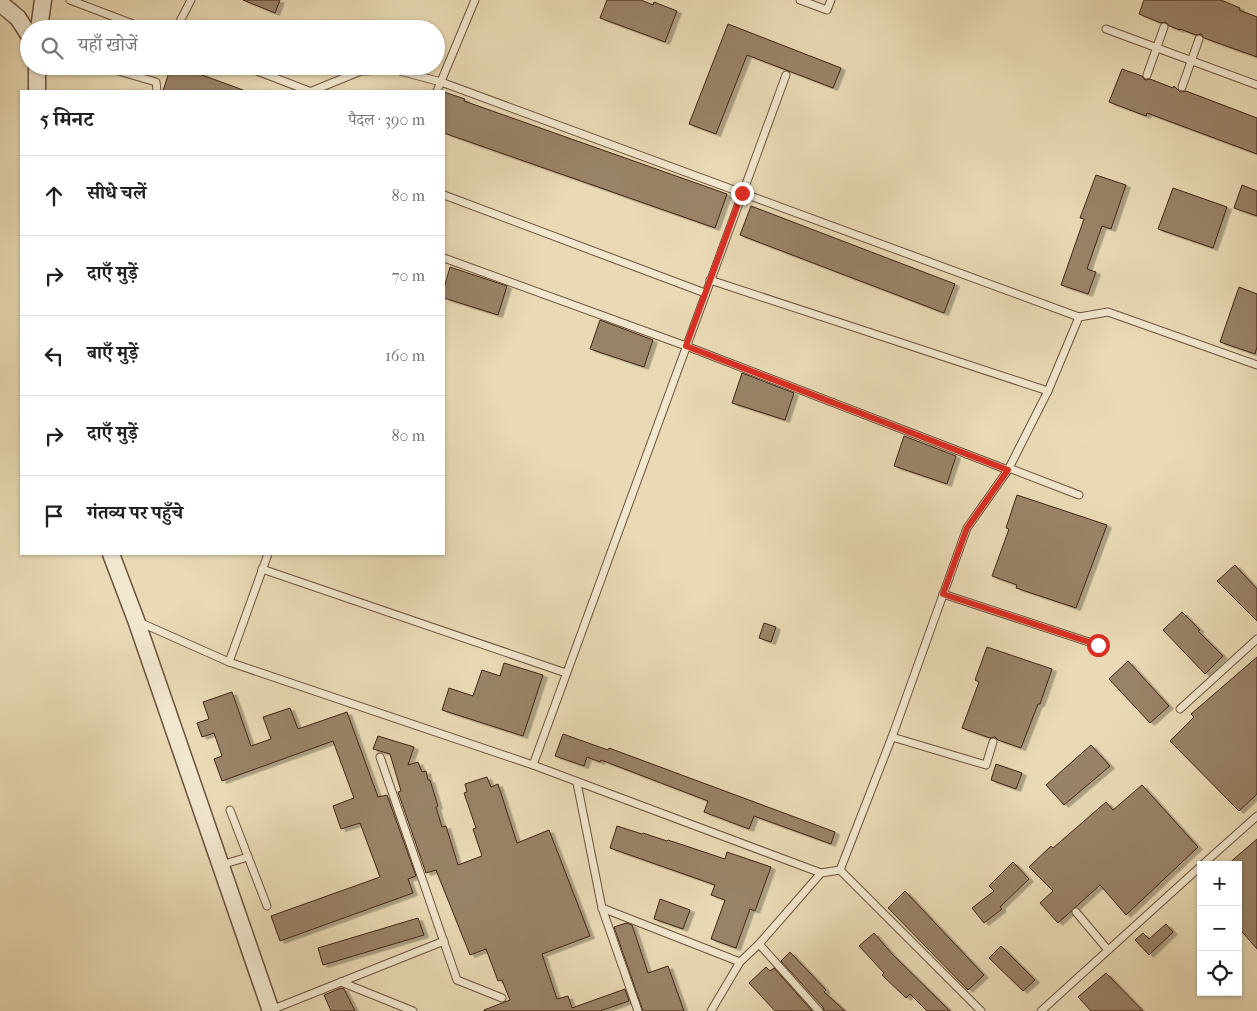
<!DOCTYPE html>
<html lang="hi">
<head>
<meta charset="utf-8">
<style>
	body { margin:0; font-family:"IM FELL French Canon","Noto Serif Devanagari",serif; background:#f6f6f6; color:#202124 }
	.controls { position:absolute; right:15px; bottom:15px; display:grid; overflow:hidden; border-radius:0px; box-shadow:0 1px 4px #0004 }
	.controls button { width:45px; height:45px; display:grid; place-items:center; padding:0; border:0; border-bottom:1px solid #e0e0e0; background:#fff; color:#202124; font:25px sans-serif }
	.stop { position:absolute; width:15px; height:15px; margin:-11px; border:4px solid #d93025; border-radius:50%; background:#fff }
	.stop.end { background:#d93025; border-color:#fff; box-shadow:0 1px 5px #0008 }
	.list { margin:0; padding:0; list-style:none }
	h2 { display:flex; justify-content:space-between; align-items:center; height:65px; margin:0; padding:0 20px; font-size:21px }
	h2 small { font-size:16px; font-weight:400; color:#757577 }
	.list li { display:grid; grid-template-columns:32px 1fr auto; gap:15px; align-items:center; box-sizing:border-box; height:80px; padding:0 20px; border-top:1px solid #e0e0e0 }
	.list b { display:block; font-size:19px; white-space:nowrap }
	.list em { font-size:16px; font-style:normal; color:#757577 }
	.icon { flex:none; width:28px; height:28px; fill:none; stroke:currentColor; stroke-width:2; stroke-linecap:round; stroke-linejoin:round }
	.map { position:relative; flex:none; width:1257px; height:1011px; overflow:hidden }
	.search { position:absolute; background:#fff; box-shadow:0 1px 4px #0004; left:20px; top:20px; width:425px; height:55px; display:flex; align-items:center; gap:12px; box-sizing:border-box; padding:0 18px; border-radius:28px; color:#757577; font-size:19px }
	.panel { position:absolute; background:#fff; box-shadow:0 1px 4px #0004; left:20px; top:90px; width:425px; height:465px; border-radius:0px }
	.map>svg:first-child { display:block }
</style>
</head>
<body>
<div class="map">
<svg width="1257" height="1011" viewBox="0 0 1257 1011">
	<defs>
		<filter id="shadow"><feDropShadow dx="4.5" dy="2.5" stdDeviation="0" flood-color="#0004"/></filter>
	</defs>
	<rect width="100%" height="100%" fill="#e9dab5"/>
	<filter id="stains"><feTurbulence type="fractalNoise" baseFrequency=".004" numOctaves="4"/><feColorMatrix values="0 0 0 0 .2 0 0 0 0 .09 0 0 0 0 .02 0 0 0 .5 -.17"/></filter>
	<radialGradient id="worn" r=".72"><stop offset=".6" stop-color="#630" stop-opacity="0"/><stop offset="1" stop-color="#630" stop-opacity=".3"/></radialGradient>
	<g fill="#998368" stroke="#422514" filter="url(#shadow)">
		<polygon points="243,0 280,0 275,13"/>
		<polygon points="607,0 641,0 653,5 654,2 677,11 665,42 600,18"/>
		<polygon points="1144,0 1221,0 1240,8 1239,10 1257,17 1257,57 1204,38 1201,34 1196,35 1180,29 1180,30 1169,26 1166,22 1161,23 1139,14"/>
		<polygon points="728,24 841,68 833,88 747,55 716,134 689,124"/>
		<polygon points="171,66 187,66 195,69 194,72 243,90 243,91 163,91"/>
		<polygon points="1122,69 1142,76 1145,80 1150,79 1173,88 1174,86 1180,92 1186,91 1257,118 1257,154 1147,113 1146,116 1109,102"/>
		<polygon points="444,92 465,99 464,101 727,194 715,228 444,133"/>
		<polygon points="1096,175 1126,185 1111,229 1102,226 1087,269 1096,272 1088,294 1061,285 1084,219 1080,218"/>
		<polygon points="1242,185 1257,191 1257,216 1234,208"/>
		<polygon points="1173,188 1227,207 1213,248 1158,229"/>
		<polygon points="751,206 955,284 944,313 740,235"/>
		<polygon points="450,267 507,286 498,315 444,298 444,288"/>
		<polygon points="1239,287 1257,294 1257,347 1255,354 1220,342"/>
		<polygon points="600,320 653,340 644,367 590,349"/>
		<polygon points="742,373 794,393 785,420 732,403"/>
		<polygon points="904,436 956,456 947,484 894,466"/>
		<polygon points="1017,495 1107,525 1076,608 1016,588 1017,585 992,576 1009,529 1006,528"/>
		<polygon points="1235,565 1257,589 1257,621 1217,581"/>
		<polygon points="1182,612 1200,630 1198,631 1223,656 1205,674 1163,630"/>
		<polygon points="764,623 776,627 771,642 759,638"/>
		<polygon points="987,647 1052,669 1040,704 1038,704 1021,748 998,740 995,737 990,738 962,728 979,682 975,680"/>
		<polygon points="1257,657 1257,794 1239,811 1170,741 1194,717 1191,714"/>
		<polygon points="1128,661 1169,706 1150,723 1109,679"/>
		<polygon points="504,663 543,675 523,736 442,710 449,688 473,696 482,670 500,676"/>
		<polygon points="232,692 251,746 271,739 263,717 290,708 298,729 347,712 378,797 387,795 416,876 408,879 413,893 280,941 271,916 380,877 360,823 341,829 333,806 354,798 333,741 222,781 214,759 222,756 214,733 202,737 197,723 209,719 203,702"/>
		<polygon points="563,734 608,750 609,748 835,832 831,844 754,816 749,829 704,812 708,801 601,760 600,762 587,757 584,766 555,756"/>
		<polygon points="378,736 414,747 408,765 418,762 422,772 426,771 428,780 430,780 438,806 436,807 442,827 446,826 458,865 482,856 473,829 476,828 464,793 467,792 465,784 487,777 491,787 498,784 517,843 549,830 590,936 542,954 557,999 568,996 572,1008 625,989 629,1001 600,1011 484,1011 484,1010 510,1000 502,980 498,981 486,949 470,955 436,870 426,873 398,792 401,791 390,754 373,749"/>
		<polygon points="1091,745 1110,766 1064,805 1046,785"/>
		<polygon points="996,764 1022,773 1016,789 991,780"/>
		<polygon points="1142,785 1198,847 1126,915 1100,885 1058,923 1040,903 1053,891 1029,867 1051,846 1053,848 1106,802 1113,810"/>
		<polygon points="617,826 642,834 643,833 667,841 668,840 725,859 727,852 771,867 755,911 750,909 736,948 711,939 725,900 711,895 715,885 610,848"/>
		<polygon points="1257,839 1257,949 1238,927 1238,865 1227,865"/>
		<polygon points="1013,862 1029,879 1000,907 1002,909 984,923 972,908 994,891 989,886"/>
		<polygon points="905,891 984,975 968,990 888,908"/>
		<polygon points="660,899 690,910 683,929 654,919"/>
		<polygon points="418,918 424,935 323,965 318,948"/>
		<polygon points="626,923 632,925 648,973 668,966 684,1011 643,1011 614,927"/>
		<polygon points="1166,924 1173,932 1149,955 1135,940 1143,933 1149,939"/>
		<polygon points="874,933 892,954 950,1011 927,1011 910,994 906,998 882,975 884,973 859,946"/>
		<polygon points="1001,946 1035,980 1023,991 989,958"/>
		<polygon points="790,952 826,990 824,992 845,1011 824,1011 823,1007 781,961"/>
		<polygon points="766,967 770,971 774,968 812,1011 775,1011 749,983"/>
		<polygon points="1106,973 1143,1011 1091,1011 1078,997"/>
		<polygon points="341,988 344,989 355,1011 331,1011 324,995"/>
	</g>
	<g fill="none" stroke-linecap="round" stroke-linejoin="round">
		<defs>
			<g id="service">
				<polyline points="70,0 146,29"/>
				<polyline points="800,0 827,10 831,0"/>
				<polyline points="176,29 191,0"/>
				<polyline points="1106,29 1257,85"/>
				<polyline points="101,66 156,82 157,91"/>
				<polyline points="244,66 309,91"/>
				<polyline points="1147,75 1164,27"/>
				<polyline points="1182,87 1199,39"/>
				<polyline points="312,91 361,71 396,70 441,82 1079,317 1108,312 1257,365"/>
				<polyline points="437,91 475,0"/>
				<polyline points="444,195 705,293"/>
				<polyline points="444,258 686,346 1008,470"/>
				<polyline points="710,280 1048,391"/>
				<polyline points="1009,468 1079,495"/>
				<polyline points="262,569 566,673"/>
				<polyline points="943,594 1098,645"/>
				<polyline points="139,622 229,662 533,765 821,873"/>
				<polyline points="229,662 268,554"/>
				<polyline points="1180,709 1257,639"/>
				<polyline points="892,737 986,765 993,742"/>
				<polyline points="380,757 457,980 502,998"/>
				<polyline points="533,765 786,75"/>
				<polyline points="577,783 602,908 638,1011"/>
				<polyline points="230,810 267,906"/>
				<polyline points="221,865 248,857"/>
				<polyline points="1202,865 1257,816"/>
				<polyline points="840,870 981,1011"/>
				<polyline points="602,908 740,962"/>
				<polyline points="1076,912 1108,950"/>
				<polyline points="759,944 819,1011"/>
				<polyline points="341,982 413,1011"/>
				<polyline points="271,1010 444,941"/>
				<polyline points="711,1011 740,962 759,944 821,873 840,870 892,737 967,528 1008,470 1048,391 1079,317"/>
				<polyline points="1041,1011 1201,866"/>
			</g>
			<g id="tertiary">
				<polyline points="0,3 18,18 29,35"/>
				<polyline points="39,29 43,0"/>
				<polyline points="37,91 37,66"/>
				<polyline points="111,554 136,620 271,1011"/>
			</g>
		</defs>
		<use href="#service" stroke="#6c523c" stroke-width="9"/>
		<use href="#tertiary" stroke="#6c523c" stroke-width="19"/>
		<use href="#service" stroke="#f1e7cf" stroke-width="7"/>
		<use href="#tertiary" stroke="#f1e7cf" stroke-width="16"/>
	</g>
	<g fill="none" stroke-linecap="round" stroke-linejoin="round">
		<polyline stroke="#d93025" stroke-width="6" points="742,193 686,346 1008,470 967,528 943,594 1098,645"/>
	</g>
	<rect width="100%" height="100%" filter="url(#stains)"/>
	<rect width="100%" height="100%" fill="url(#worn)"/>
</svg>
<div class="controls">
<button>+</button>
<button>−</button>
<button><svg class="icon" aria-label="locate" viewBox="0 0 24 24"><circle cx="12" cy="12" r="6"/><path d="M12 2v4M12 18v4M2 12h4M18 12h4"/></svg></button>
</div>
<div class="stop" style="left:1098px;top:645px"></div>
<div class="stop end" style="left:742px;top:193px"></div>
<div class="search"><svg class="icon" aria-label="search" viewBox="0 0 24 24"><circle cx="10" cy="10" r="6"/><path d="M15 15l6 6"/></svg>यहाँ खोजें</div>
<section class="panel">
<h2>5 मिनट<small>पैदल · 390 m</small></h2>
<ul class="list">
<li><svg class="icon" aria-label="ahead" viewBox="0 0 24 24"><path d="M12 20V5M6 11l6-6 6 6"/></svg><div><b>सीधे चलें</b></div><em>80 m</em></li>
<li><svg class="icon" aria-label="right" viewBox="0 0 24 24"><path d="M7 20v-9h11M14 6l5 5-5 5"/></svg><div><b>दाएँ मुड़ें</b></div><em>70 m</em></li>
<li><svg class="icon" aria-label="left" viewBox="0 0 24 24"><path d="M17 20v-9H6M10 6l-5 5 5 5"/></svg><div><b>बाएँ मुड़ें</b></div><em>160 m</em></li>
<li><svg class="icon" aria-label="right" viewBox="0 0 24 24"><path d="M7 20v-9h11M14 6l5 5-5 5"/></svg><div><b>दाएँ मुड़ें</b></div><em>80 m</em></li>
<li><svg class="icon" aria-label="arrive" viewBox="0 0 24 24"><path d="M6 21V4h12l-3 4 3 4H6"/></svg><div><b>गंतव्य पर पहुँचे</b></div></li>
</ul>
</section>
</div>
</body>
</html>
